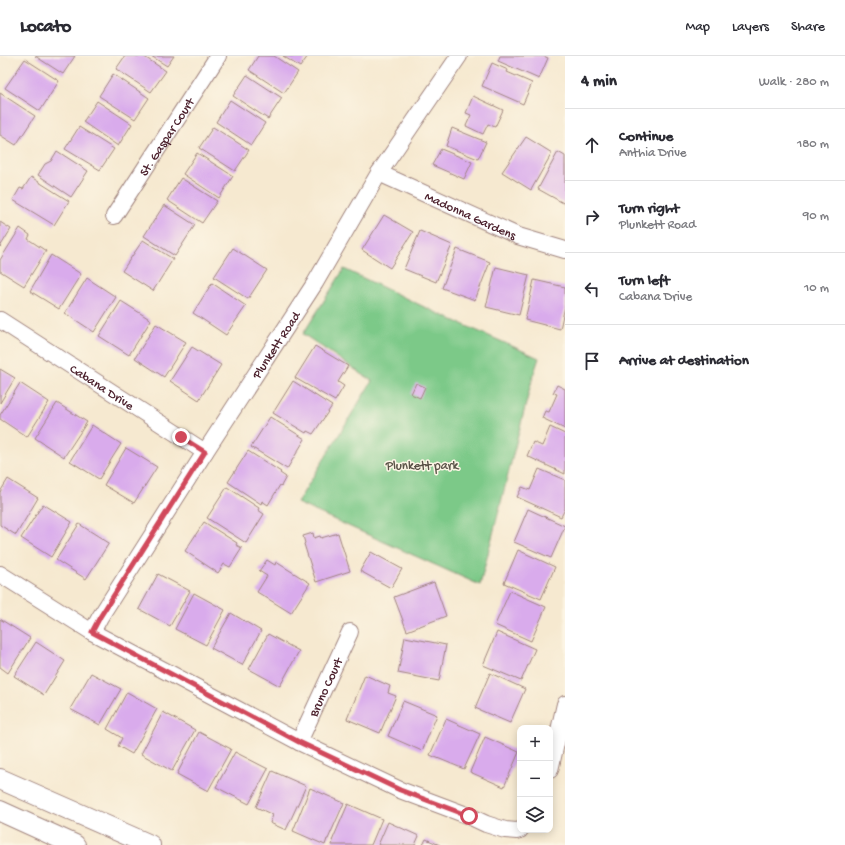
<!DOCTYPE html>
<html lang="en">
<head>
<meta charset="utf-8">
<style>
	body { margin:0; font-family:"Gochi Hand",sans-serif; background:#f2f2f3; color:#2b2b33 }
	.controls { position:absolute; right:12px; bottom:12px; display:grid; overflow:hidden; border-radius:8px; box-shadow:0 2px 10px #0003 }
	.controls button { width:36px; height:36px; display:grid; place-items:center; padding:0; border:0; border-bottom:1px solid #e1e1e2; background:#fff; color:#2b2b33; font:20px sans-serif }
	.stop { position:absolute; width:12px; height:12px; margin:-9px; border:3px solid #d1495b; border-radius:50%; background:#fff }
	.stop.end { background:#d1495b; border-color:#fff; box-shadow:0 1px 4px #0008 }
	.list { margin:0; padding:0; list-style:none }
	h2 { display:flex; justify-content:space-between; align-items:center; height:52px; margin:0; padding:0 16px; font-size:17px }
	h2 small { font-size:13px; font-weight:400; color:#7c7c81 }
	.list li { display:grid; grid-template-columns:26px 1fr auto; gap:12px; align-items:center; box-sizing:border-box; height:72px; padding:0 16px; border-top:1px solid #e1e1e2 }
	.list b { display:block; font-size:15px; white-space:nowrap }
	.list p { margin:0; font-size:13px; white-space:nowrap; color:#7c7c81 }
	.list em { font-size:13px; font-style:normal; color:#7c7c81 }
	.icon { flex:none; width:22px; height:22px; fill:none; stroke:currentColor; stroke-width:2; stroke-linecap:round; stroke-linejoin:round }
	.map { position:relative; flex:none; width:565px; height:789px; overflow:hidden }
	header { display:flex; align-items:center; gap:24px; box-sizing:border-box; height:56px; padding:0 20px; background:#fff; border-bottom:1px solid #e1e1e2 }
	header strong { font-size:19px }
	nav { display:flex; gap:22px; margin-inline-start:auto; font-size:14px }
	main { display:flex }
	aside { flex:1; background:#fff }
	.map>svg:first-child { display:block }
</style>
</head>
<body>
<header>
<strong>Locato</strong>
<nav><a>Map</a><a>Layers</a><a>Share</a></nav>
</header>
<main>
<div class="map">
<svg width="565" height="789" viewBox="0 0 565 789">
	<rect width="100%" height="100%" fill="#fcf5e5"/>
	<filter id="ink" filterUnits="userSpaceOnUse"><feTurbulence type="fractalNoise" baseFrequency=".025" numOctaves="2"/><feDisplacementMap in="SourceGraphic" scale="8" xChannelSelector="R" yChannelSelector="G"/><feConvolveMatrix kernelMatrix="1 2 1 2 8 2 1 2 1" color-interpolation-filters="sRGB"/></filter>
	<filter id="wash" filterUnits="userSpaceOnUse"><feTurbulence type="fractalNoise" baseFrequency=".012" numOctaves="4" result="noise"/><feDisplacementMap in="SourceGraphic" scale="16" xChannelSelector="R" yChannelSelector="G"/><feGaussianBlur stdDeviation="0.9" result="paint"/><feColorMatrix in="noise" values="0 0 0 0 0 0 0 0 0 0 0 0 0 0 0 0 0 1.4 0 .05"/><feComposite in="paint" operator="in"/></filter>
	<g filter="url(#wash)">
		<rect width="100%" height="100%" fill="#f6e9d0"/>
		<polygon fill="#7cc988" stroke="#63745a" points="344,213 437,257 539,302 533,320 480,529 297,447 372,325 303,278"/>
		<g id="blocks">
			<g fill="#d9abec">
				<polygon points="35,0 75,0 63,18"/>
				<polygon points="125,0 143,0 166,15 151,36 116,13"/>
				<polygon points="151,0 174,0 167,10"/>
				<polygon points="258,0 274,0 298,16 284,37 249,14"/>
				<polygon points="283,0 308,0 300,11"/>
				<polygon points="500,0 543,0 548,2 539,23 498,5"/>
				<polygon points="25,3 59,25 40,55 5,32"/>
				<polygon points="492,7 508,14 507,16 532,27 523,48 482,30"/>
				<polygon points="113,18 149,42 135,63 99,40"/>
				<polygon points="247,19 282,42 268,63 233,40"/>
				<polygon points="0,37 35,60 16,89 0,79"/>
				<polygon points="473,40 503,54 495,71 488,68 483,78 466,70 471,59 466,57"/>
				<polygon points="230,44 265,67 251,89 216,66"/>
				<polygon points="97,45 132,68 118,90 83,66"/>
				<polygon points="79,71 114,93 100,114 65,93"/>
				<polygon points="213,71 249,94 235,115 199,92"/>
				<polygon points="452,72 486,86 478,103 446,90"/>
				<polygon points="526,81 552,97 531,134 502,116"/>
				<polygon points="441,93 472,106 464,123 432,109"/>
				<polygon points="57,95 88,115 71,141 38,119 45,108 51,105"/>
				<polygon points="558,96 565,100 565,148 538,133"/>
				<polygon points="197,97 233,120 219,142 183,118"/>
				<polygon points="31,121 69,145 54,169 13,144 20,132 23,133"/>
				<polygon points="181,122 217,145 202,167 167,144"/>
				<polygon points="164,149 195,169 175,200 144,180"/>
				<polygon points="384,159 413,176 390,212 362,194"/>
				<polygon points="0,166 11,173 0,191"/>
				<polygon points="20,172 30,179 28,183 46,195 24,230 0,215 0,204"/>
				<polygon points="420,175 452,189 436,226 404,213"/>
				<polygon points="143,184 173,203 153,235 122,215"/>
				<polygon points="233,192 267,214 248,243 214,221"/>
				<polygon points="457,193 490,206 475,244 442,232"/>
				<polygon points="51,199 81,218 59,253 30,235"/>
				<polygon points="496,211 529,219 519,259 486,251"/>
				<polygon points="87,222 116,241 94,276 65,257"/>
				<polygon points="534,224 565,231 565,250 560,273 525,264"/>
				<polygon points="212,227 246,250 226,279 193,257"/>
				<polygon points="121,245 151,264 129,299 99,280"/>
				<polygon points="156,268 186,286 164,321 135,302"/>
				<polygon points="315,290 348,310 338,326 344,330 335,345 295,322"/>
				<polygon points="192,291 221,309 199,344 170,325"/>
				<polygon points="0,313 15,322 0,347"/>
				<polygon points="293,325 332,350 313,378 307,375 306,377 273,357"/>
				<polygon points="20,327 49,346 27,381 0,363 0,359"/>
				<polygon points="416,327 425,331 420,342 411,338"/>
				<polygon points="557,329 565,333 565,373 542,362 545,355 549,356 557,338 553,337"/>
				<polygon points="57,347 87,366 64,401 35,382"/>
				<polygon points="270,361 305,383 287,413 251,391"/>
				<polygon points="92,369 121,388 99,423 70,405"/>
				<polygon points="550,371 565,378 565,418 527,400 533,386 542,390"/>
				<polygon points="126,392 157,411 134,447 104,429"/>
				<polygon points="248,395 281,416 280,417 286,421 281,430 280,429 268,449 262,445 261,448 228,426"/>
				<polygon points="539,413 565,424 565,453 561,461 517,441 522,431 530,434"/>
				<polygon points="8,423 38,442 16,479 0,469 0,436"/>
				<polygon points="227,431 259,452 258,454 264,458 246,487 207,462"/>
				<polygon points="43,448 72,466 51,501 21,482"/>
				<polygon points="528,453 565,470 551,502 514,486"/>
				<polygon points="204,466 237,487 236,489 242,492 230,511 224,508 218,517 185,495"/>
				<polygon points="79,468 109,487 86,523 56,504"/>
				<polygon points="313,477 314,482 320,480 321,482 338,477 350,515 316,526 304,488 305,487 303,480"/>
				<polygon points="518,494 555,511 541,543 504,527"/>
				<polygon points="371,496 402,513 391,532 360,515"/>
				<polygon points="267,504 275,509 276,506 310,527 291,557 257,536 267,520 259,515"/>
				<polygon points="158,518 190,535 170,570 139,553"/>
				<polygon points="434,526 446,560 407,575 394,541"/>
				<polygon points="510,535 546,551 531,585 495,569"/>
				<polygon points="194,537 225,554 206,589 175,573"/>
				<polygon points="231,557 261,575 242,609 211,592"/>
				<polygon points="0,563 30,582 8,617 0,611"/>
				<polygon points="497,576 535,593 521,625 483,609"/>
				<polygon points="268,578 299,595 280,630 249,613"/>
				<polygon points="405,581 446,589 439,625 398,617"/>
				<polygon points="36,586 65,605 44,639 14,620"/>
				<polygon points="91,617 121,633 100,669 70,653"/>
				<polygon points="490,617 525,633 510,667 475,652"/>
				<polygon points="365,619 390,630 388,637 396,640 380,677 347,663"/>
				<polygon points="127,636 157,653 132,698 118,690 122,682 107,673"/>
				<polygon points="403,645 437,659 422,695 388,680"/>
				<polygon points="163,656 195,674 172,715 141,698"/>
				<polygon points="446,663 480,678 464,713 430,699"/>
				<polygon points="199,676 231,693 208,735 177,718"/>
				<polygon points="485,681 519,696 504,731 470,716"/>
				<polygon points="235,696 268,713 249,748 216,731"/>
				<polygon points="272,715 306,730 286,774 270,767 273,759 256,751"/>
				<polygon points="310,732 344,747 328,783 327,783 325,789 293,775"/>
				<polygon points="348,748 382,763 371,789 332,789 333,785 332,785"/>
				<polygon points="388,766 419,780 415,789 378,789"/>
				<polygon points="426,783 435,787 440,789 423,789"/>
			</g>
		</g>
	</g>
	<g filter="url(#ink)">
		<use href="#blocks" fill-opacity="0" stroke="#a0847e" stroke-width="1"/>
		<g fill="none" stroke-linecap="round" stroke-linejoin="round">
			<defs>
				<g id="minor">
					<path id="s1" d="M379 117 518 180 565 194"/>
					<path id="s2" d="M114 160 218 0"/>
					<path id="s3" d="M0 264 205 396"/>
					<polyline points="0,518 92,576 299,686 400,734 469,760 486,768 505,774 517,775 520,774"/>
					<path id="s4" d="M92 576 100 561 205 396 315 227 379 117 459 0"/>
					<path id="s5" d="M299 686 350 576"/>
					<polyline points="550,714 565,648"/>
				</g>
				<g id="major">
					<polyline points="0,723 150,789"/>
					<polyline points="0,755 75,789"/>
				</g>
			</defs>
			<use href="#minor" stroke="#a0847e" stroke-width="18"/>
			<use href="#major" stroke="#a0847e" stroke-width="22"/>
			<use href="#minor" stroke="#fff" stroke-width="16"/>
			<use href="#major" stroke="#fff" stroke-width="20"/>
		</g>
	</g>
	<g fill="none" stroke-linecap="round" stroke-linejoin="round" filter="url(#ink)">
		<polyline stroke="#d1495b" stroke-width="5" points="181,381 205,396 100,561 92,576 299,686 400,734 469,760"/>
	</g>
	<g text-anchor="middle" stroke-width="3" stroke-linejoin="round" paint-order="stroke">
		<g font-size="13" fill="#4a1f2b" stroke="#fcf5e5">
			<text dy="5" stroke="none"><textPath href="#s2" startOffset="95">St. Gaspar Court</textPath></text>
			<text dy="5" stroke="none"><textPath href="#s1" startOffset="101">Madonna Gardens</textPath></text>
			<text dy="5" stroke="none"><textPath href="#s4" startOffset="341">Plunkett Road</textPath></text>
			<text dy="5" stroke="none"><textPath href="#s3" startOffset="122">Cabana Drive</textPath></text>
			<text dy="5" stroke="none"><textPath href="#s5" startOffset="61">Bruno Court</textPath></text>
		</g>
		<g font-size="13" fill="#595247" stroke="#fcf5e5">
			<text x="422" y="413">Plunkett park</text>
		</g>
	</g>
</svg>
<div class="controls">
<button>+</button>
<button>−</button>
<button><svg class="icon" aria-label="layers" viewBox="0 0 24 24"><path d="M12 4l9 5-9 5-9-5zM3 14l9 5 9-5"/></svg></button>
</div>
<div class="stop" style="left:469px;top:760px"></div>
<div class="stop end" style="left:181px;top:381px"></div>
</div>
<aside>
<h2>4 min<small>Walk · 280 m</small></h2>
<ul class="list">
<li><svg class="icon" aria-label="ahead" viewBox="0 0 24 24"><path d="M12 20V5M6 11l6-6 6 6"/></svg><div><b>Continue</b><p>Anthia Drive</p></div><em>180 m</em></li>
<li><svg class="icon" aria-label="right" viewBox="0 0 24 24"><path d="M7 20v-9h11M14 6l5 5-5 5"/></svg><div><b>Turn right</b><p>Plunkett Road</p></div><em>90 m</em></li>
<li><svg class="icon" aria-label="left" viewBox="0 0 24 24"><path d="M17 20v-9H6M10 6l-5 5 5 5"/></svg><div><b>Turn left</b><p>Cabana Drive</p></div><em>10 m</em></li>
<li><svg class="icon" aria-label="arrive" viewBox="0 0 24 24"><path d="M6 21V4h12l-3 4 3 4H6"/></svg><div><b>Arrive at destination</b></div></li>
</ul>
</aside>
</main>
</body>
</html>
